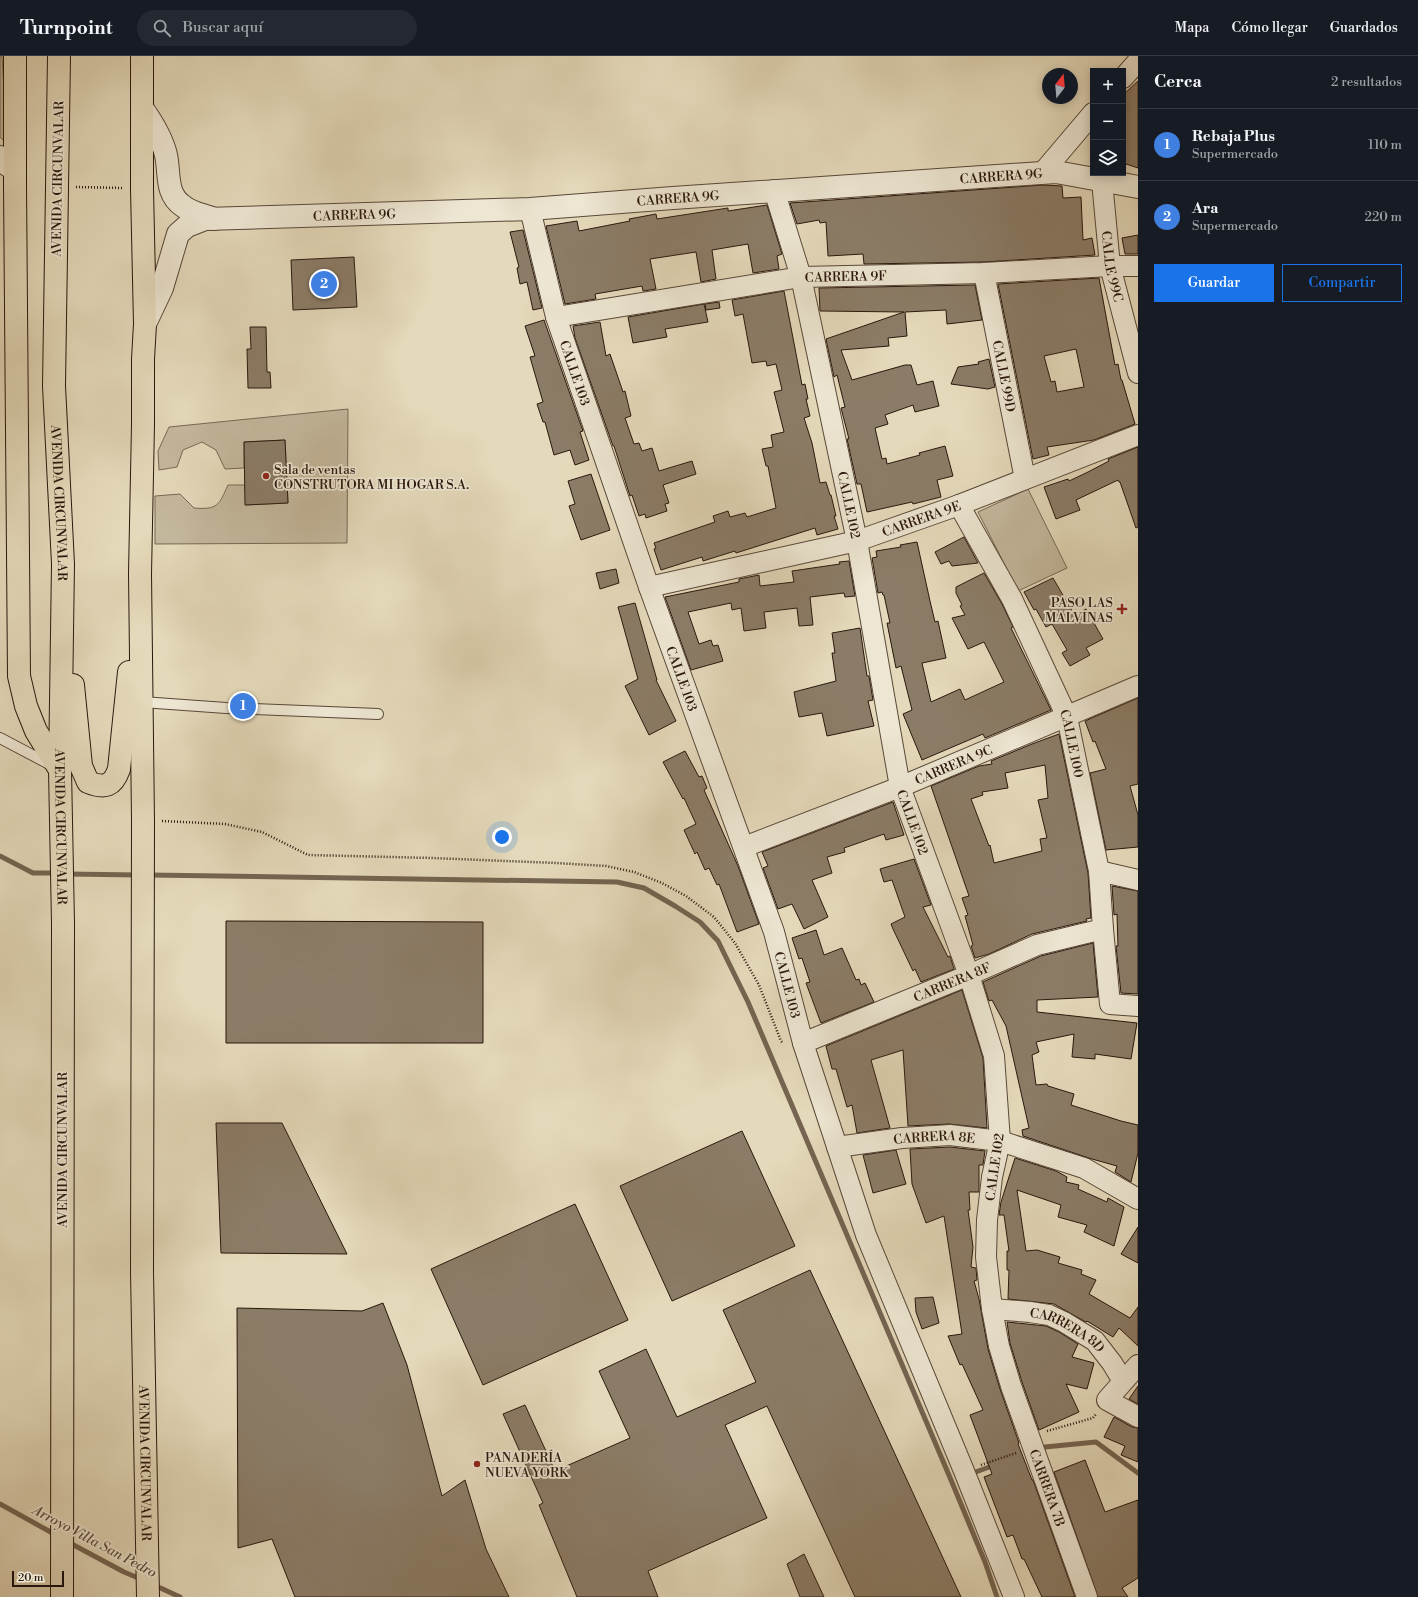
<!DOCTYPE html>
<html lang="es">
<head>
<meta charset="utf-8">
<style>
	body { margin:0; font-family:"Libre Bodoni",serif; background:#242831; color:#f1f3f6 }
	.controls { position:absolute; right:12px; top:12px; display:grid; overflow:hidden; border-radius:0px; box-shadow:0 2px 10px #0003 }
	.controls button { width:36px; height:36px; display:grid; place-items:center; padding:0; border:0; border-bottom:1px solid #363941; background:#171b24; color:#f1f3f6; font:20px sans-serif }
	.compass { position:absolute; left:1042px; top:12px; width:36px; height:36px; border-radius:50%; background:#171b24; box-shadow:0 2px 10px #0003; rotate:16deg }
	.scale { position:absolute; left:12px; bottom:10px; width:52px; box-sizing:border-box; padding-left:4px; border:2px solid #2a170d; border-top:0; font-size:11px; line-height:14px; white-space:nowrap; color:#2a170d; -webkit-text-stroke:3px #ede6d2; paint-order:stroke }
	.you { position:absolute; left:502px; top:781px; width:14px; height:14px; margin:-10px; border:3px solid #fff; border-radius:50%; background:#1a73e8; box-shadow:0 0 0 6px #1a73e833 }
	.badge { display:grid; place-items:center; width:26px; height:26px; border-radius:50%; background:#1a73e8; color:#fff; font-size:13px; font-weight:700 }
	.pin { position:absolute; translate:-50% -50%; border:2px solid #fff; box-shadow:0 1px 4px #0006 }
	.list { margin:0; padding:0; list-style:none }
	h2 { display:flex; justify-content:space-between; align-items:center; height:52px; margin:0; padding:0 16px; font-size:17px }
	h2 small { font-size:13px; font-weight:400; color:#9ea1a6 }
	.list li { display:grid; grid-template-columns:26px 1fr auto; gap:12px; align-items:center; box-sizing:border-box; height:72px; padding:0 16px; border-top:1px solid #363941 }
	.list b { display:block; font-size:15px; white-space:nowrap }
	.list p { margin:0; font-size:13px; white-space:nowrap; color:#9ea1a6 }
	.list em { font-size:13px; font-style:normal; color:#9ea1a6 }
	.actions { display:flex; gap:8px; padding:12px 16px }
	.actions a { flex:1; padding:9px 0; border:1px solid #1a73e8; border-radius:0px; text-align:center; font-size:14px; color:#1a73e8 }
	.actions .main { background:#1a73e8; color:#fff }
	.icon { flex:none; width:22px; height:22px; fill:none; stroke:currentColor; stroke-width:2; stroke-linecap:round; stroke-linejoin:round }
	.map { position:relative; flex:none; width:1138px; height:1541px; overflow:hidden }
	header { display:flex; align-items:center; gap:24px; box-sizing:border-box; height:56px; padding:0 20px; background:#171b24; border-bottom:1px solid #363941 }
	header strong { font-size:19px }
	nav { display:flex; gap:22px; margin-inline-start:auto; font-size:14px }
	.search { width:280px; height:36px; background:#242831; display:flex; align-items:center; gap:10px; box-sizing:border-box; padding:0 14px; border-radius:22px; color:#9ea1a6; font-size:15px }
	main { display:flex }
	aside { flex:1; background:#171b24 }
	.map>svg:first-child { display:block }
</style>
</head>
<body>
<header>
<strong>Turnpoint</strong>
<div class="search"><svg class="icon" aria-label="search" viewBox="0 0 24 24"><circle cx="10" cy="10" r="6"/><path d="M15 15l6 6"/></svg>Buscar aquí</div>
<nav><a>Mapa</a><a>Cómo llegar</a><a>Guardados</a></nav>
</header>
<main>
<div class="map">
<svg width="1138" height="1541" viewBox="0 0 1138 1541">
	<rect width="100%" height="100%" fill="#e4d9ba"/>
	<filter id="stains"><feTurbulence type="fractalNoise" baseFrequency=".005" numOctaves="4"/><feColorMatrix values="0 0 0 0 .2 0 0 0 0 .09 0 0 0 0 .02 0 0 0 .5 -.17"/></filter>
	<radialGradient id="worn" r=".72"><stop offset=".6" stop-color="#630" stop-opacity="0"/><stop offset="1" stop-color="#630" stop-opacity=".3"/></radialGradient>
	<g fill="#c4b89d" stroke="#776855">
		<polygon points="0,0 2,0 5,53 5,86 0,81"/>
		<path d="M348 353 347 487 155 488V440L180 438 194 452C218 454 219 449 228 429H245L246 449 288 447 285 384 244 386V412L225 413 216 394 202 386 183 394 177 411 159 414 158 395 169 371Z"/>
		<polygon points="1028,433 1067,512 1018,535 978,456"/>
	</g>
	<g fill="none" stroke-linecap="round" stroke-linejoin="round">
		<g stroke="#746451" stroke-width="5">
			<polyline points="0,800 33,817 57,817"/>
			<polyline points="67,818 139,819"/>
			<polyline points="149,819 617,826 644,832 675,850 700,866 718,885 748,946 951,1424 985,1506 997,1541"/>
			<polyline points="1038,1394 1045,1391 1096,1386 1138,1417"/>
			<polyline points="970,1418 995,1409"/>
			<polyline points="0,1448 56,1479"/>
			<polyline points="68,1486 124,1516 143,1524"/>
			<polyline points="154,1529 180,1541"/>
		</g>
	</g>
	<g fill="#8b7c67" stroke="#2a170d" fill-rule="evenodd">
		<polygon points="1138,25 1138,112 1123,107 1123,39"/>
		<polygon points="1043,129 1062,130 1063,142 1081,141 1083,184 1092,182 1095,199 984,206 864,208 863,198 828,200 826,166 820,167 819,164 797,168 790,147"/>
		<polygon points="767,149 782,198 777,200 779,213 753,217 748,188 712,194 716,223 701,226 696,196 650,203 656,233 643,235 642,230 595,238 596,243 565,248 546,170 577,165 579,175 630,165 629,163 656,158 657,163 728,152 728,155"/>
		<polygon points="523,174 542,252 533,254 527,226 520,228 517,212 519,211 510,176"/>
		<polygon points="1138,179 1138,198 1125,198 1122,182"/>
		<polygon points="354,201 357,251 293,254 291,204"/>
		<path d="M1099 222 1115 309 1118 308 1121 324H1122L1135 368 1094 384 1047 391 1049 399 1033 403 998 228ZM1076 293 1084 331 1057 336 1055 325 1051 326 1044 300Z"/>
		<polygon points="975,229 982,264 947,268 946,254 905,256 907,280 888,282 889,290 841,294 852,324 905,309 911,309 917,329 933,325 939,350 915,356 913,349 885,359 888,368 875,372 882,403 886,402 887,408 920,399 919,397 945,390 953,420 937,424 941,441 913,448 912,446 867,456 861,428 857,428 847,383 849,383 841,352 845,351 837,319 834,321 826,283 904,256 820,255 819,232"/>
		<polygon points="784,235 802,329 805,328 808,343 806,343 810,360 804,362 812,387 820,427 826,426 830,439 831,439 836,460 834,460 838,473 817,479 815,472 736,497 735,495 703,505 702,501 661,514 654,493 656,492 654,487 715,466 713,460 728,455 730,461 745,457 747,461 776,452 768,410 766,410 762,393 773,391 771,379 784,376 774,336 782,334 776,308 767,310 766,305 752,307 743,258 735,260 732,244"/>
		<polygon points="719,246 720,252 706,254 705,248"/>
		<polygon points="704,248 708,266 665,273 667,281 633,287 628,261"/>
		<polygon points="544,264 583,375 580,376 589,404 575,409 570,394 554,399 545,366 543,366 537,348 543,346 530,301 535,300 525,270"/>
		<polygon points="600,266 606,300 610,298 623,336 625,335 631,360 625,362 634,388 639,387 642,395 652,392 659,415 692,405 696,418 663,429 669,447 665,448 667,455 646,462 645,458 639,460 632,439 630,440 614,390 613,390 575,282 573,270"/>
		<polygon points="250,271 266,271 267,316 270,316 271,332 248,332 247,293 251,293"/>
		<polygon points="989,303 995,331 988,333 951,328 958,311 979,308 978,306"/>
		<polygon points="285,384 288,447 245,449 244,386"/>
		<polygon points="1138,391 1138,471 1136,472 1120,426 1119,426 1118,424 1076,444 1080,454 1056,463 1044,431 1068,423 1069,425 1088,416 1109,405 1108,403"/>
		<polygon points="591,418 610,474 581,484 569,450 575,448 568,425"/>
		<polygon points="964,481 978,507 952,510 949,505 941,508 935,496"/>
		<polygon points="917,486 930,545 935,566 938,565 946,602 922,607 931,646 960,633 965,644 1004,626 984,586 968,593 952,562 965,559 960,550 962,549 956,537 956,531 984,517 1002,548 1013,571 1011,572 1051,654 985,682 983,678 922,704 903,658 912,654 901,610 896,612 887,567 890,567 884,539 883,539 882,536 878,537 872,502 877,501 876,495 901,491 900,489"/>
		<polygon points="849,505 855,540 845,541 844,537 810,541 813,569 799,570 797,552 764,556 766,572 744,575 741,552 732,554 731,547 688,556 699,588 711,584 713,590 718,589 723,605 691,614 665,541 739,526 739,523 759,519 760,530 794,526 792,515 840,508 839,506"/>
		<polygon points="616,513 619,527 600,533 596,517"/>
		<polygon points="1053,522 1075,560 1086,553 1103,583 1086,592 1090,599 1070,610 1062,597 1067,594 1052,568 1046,571 1036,553 1034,554 1024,536"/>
		<polygon points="635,547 657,624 656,624 676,665 649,679 625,630 638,623 618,551"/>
		<polygon points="860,572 867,620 869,620 873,644 868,645 874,670 827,680 822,657 799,661 794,636 836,625 832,597 835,597 832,577"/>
		<polygon points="1138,642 1138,728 1130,730 1138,759 1138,791 1106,794 1090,717 1106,713 1095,685 1093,686 1085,665"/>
		<path d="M1059 678 1088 817 1091 862 1086 863 1087 865 1032 878 989 898 975 902 971 890 973 889 965 860 968 859 962 842 969 840 931 730 979 710 992 708 991 705 1032 688ZM1045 709 1048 742 1038 744 1047 782 1040 783 1042 795 994 807 990 789 989 790 971 743 983 739 982 736 1008 732 1005 717Z"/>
		<polygon points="685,695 699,721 702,720 707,732 704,734 738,810 759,868 737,876 719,828 717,829 709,812 705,814 697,796 695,798 684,774 696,768 684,742 683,743 663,706"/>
		<polygon points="893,746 904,779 886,784 884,778 844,792 845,796 827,801 832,817 812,824 828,861 804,873 792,848 778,853 763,812 768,810 762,796"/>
		<polygon points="914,803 931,849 923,851 948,901 950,900 954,913 921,926 915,913 913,915 893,873 891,868 905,861 892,824 884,826 880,813"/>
		<polygon points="1112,830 1138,835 1138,938 1121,937 1116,890 1118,890 1117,858 1114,859"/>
		<polygon points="226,865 483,866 483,987 226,987"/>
		<polygon points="816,874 824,899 842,892 856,924 859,923 861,929 865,927 874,946 821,967 806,927 810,926 802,902 799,903 792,882"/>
		<polygon points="1093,887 1098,941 1037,944 1037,956 1137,967 1131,1003 1095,998 1095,1003 1072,1001 1074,978 1036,986 1039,996 1032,999 1036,1029 1047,1028 1048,1030 1074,1038 1071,1049 1121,1065 1138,1069 1138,1097 1131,1126 1115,1116 1117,1110 1092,1103 1023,1080 1022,1074 1029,1072 1006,970 992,944 989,945 983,926 1041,900"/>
		<polygon points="962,934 983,1002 987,1072 949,1068 908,1070 903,994 871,1004 890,1072 857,1077 852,1049 847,1051 836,1013 832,1013 826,990"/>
		<polygon points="216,1067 282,1067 347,1198 221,1197"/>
		<polygon points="742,1075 795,1190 672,1245 620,1130"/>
		<polygon points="950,1091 985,1095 983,1109 979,1109 979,1136 969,1136 970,1154 968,1154 973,1191 971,1211 976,1212 977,1224 974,1225 979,1243 988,1293 1000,1333 1019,1387 1018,1388 1032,1424 1033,1424 1075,1541 1042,1541 1024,1503 1022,1503 1013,1479 1007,1481 984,1421 992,1418 970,1359 983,1354 962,1308 960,1309 948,1280 962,1278 944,1160 926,1167 912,1128 910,1093"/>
		<polygon points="896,1094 906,1128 873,1137 863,1099"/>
		<polygon points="1015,1102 1056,1115 1067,1121 1066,1126 1079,1129 1078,1133 1107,1146 1108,1142 1124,1151 1114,1190 1084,1176 1087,1169 1058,1161 1061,1149 1017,1134 1026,1195 1037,1194 1060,1201 1058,1207 1082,1214 1081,1218 1096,1224 1089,1238 1130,1262 1138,1251 1138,1290 1119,1272 1113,1281 1087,1265 1086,1266 1054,1248 1008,1243 1009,1214 1007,1214 1007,1195 1009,1195 1004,1159 999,1159 1001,1146"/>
		<polygon points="575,1148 628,1264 483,1329 431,1213"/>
		<polygon points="1138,1171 1138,1207 1121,1198"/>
		<polygon points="810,1214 961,1541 855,1541 767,1350 725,1369 767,1462 648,1515 658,1541 577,1541 539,1449 543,1447 503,1358 525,1349 555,1415 630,1382 599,1315 646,1293 677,1361 756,1326 723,1254"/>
		<polygon points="933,1241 939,1267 922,1273 916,1256 915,1242"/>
		<polygon points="383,1247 407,1309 442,1440 465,1424 486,1493 509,1541 295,1541 272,1483 238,1492 237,1252 362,1255"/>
		<polygon points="1007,1266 1046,1270 1059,1276 1078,1288 1072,1301 1094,1307 1087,1333 1066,1328 1079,1356 1039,1374 1022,1326 1010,1287"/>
		<polygon points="1138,1330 1138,1348 1129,1343"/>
		<polygon points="1114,1361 1132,1371 1138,1372 1138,1406 1121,1399 1125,1390 1104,1381"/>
		<polygon points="1085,1404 1105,1456 1138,1444 1138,1522 1122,1532 1128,1541 1098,1541 1054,1416"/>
		<polygon points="804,1498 824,1541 800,1541 787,1508"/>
	</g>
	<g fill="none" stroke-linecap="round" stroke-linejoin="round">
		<defs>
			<g id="service">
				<polyline points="142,646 226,652 378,658"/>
				<polyline points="0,682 53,710"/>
			</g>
			<g id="minor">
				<polyline points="1123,22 1138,5"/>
				<polyline points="1043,116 1093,57"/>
				<path id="s1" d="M1102 125 1110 210 1138 317"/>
				<path id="s2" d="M774 134 801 221 857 485 900 731 969 919 994 1000 1000 1085 992 1121 987 1164 986 1201 992 1253 999 1290 1011 1330 1087 1541"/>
				<path id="s3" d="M530 153 556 261 649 531 774 876 803 987 866 1179 964 1415 1014 1541"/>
				<path id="s4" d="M984 217 1025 423"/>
				<path id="s5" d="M556 261 801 221 984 217 1110 210H1138"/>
				<path id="s6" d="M959 449 1012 543 1067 661 1099 815 1103 873 1110 948 1138 950"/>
				<path id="s7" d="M649 531 857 485 959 449 1138 379"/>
				<path id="s8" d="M744 791 900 731 1138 630"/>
				<polyline points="1099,815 1138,824"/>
				<path id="s9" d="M803 987 969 919 1037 889 1103 873"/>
				<path id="s10" d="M837 1091 902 1082 950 1079 1000 1085 1084 1112 1138 1143"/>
				<path id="s11" d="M992 1253 1030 1256 1049 1259 1064 1266 1095 1285 1112 1307 1123 1325"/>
				<polyline points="1138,1309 1107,1344 1138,1361"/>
			</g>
			<g id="tertiary">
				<path d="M142 52C152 66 162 82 166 99 170 117 165 138 183 150 191 157 205 159 214 163"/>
				<polyline points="0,101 3,106 15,114"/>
				<path id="s12" d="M145 268 162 232 178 178 187 170 205 163 530 153 673 142 1056 116 1138 131"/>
			</g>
			<g id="trunk">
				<polyline points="15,0 15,129 19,620 26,650 36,675 60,714"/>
				<path id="s13" d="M59 0 54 330 63 508 60 714 63 868 62 1541"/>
				<path id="s14" d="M142 0V133L145 268 143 303V368L140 518 143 765 142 1216 148 1541"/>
				<path d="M73 629 81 710 88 726C105 733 113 730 119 713L129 616"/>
			</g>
		</defs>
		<use href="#service" stroke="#584838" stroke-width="12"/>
		<use href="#minor" stroke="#584838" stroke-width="22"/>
		<use href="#tertiary" stroke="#584838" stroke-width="24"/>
		<use href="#trunk" stroke="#2a170d" stroke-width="24"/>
		<g stroke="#2a170d" stroke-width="2.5" stroke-dasharray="1 2" stroke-linecap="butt">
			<polyline points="76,131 123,132"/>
			<polyline points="162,765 225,768 262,776 308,799 432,802 556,807 606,810 634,816 662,827 686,840 714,861 735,887 759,929 781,985 783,987"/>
			<polyline points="1047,1375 1093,1362 1096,1358"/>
			<polyline points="981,1409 1016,1397"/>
		</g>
		<use href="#service" stroke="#ede6d2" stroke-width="10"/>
		<use href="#minor" stroke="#ede6d2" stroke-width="20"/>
		<use href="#tertiary" stroke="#ede6d2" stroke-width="22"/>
		<use href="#trunk" stroke="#e4d9ba" stroke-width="22"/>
	</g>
	<g fill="#8f2418" stroke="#ede6d2" stroke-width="1.5">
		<circle cx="266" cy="420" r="4"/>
		<path d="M1120 547h4v4h4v4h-4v4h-4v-4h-4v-4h4z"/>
		<circle cx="477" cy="1408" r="4"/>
	</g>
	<g text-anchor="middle" stroke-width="3.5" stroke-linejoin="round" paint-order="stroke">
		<g font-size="13" fill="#2a170d" stroke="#ede6d2">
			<text dy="5" stroke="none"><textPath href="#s12" startOffset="925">CARRERA 9G</textPath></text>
			<text transform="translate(57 123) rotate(-89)" y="5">AVENIDA CIRCUNVALAR</text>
			<text dy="5" stroke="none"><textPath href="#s12" startOffset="601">CARRERA 9G</textPath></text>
			<text dy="5" stroke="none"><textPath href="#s12" startOffset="277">CARRERA 9G</textPath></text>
			<text dy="5" stroke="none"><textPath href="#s1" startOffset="86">CALLE 99C</textPath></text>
			<text dy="5" stroke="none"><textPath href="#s5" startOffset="293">CARRERA 9F</textPath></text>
			<text dy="5" stroke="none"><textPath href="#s3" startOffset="170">CALLE 103</textPath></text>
			<text dy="5" stroke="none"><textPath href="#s4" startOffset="105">CALLE 99D</textPath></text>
			<text dy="5" stroke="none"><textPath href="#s13" startOffset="447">AVENIDA CIRCUNVALAR</textPath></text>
			<text dy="5" stroke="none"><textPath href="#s2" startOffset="324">CALLE 102</textPath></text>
			<text dy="5" stroke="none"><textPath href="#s7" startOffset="281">CARRERA 9E</textPath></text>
			<text dy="5" stroke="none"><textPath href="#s3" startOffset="494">CALLE 103</textPath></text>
			<text dy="5" stroke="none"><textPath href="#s6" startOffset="265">CALLE 100</textPath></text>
			<text dy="5" stroke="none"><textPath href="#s8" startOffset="225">CARRERA 9C</textPath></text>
			<text dy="5" stroke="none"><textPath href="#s2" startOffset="648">CALLE 102</textPath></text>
			<text dy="5" stroke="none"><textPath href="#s13" startOffset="771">AVENIDA CIRCUNVALAR</textPath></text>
			<text dy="5" stroke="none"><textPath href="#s9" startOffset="161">CARRERA 8F</textPath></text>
			<text dy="5" stroke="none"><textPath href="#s3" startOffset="818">CALLE 103</textPath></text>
			<text dy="5" stroke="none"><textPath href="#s10" startOffset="98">CARRERA 8E</textPath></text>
			<text transform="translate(62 1094) rotate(-90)" y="5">AVENIDA CIRCUNVALAR</text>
			<text transform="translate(994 1111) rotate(-82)" y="5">CALLE 102</text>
			<text dy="5" stroke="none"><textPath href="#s11" startOffset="80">CARRERA 8D</textPath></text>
			<text dy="5" stroke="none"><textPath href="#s14" startOffset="1407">AVENIDA CIRCUNVALAR</textPath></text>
			<text dy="5" stroke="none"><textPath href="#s2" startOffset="1338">CARRERA 7B</textPath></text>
		</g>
		<g font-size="13" fill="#2a170d" stroke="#ede6d2" text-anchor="start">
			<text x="274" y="418">Sala de ventas<tspan x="274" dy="15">CONSTRUTORA MI HOGAR S.A.</tspan></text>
			<text x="1113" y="551" text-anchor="end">PASO LAS<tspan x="1113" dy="15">MALVINAS</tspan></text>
			<text x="485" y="1406">PANADERÍA<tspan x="485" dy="15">NUEVA YORK</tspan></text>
		</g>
		<g font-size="14" font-style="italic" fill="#5b4a3b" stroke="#ede6d2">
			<text transform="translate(95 1485) rotate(28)" y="5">Arroyo Villa San Pedro</text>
		</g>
	</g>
	<rect width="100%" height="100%" filter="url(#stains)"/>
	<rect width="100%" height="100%" fill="url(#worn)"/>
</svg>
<div class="controls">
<button>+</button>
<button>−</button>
<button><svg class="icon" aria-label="layers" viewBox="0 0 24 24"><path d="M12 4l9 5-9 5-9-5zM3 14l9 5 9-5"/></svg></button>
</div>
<svg class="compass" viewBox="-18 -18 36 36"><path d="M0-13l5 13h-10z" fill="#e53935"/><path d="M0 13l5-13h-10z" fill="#9ea1a6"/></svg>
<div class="scale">20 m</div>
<div class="you"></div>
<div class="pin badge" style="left:243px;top:650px;background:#3f7fe0">1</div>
<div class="pin badge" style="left:324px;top:228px;background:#3f7fe0">2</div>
</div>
<aside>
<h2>Cerca<small>2 resultados</small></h2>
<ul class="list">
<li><span class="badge" style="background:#3f7fe0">1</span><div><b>Rebaja Plus</b><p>Supermercado</p></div><em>110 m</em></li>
<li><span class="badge" style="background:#3f7fe0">2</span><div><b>Ara</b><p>Supermercado</p></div><em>220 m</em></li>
</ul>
<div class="actions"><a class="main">Guardar</a><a>Compartir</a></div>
</aside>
</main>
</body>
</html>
